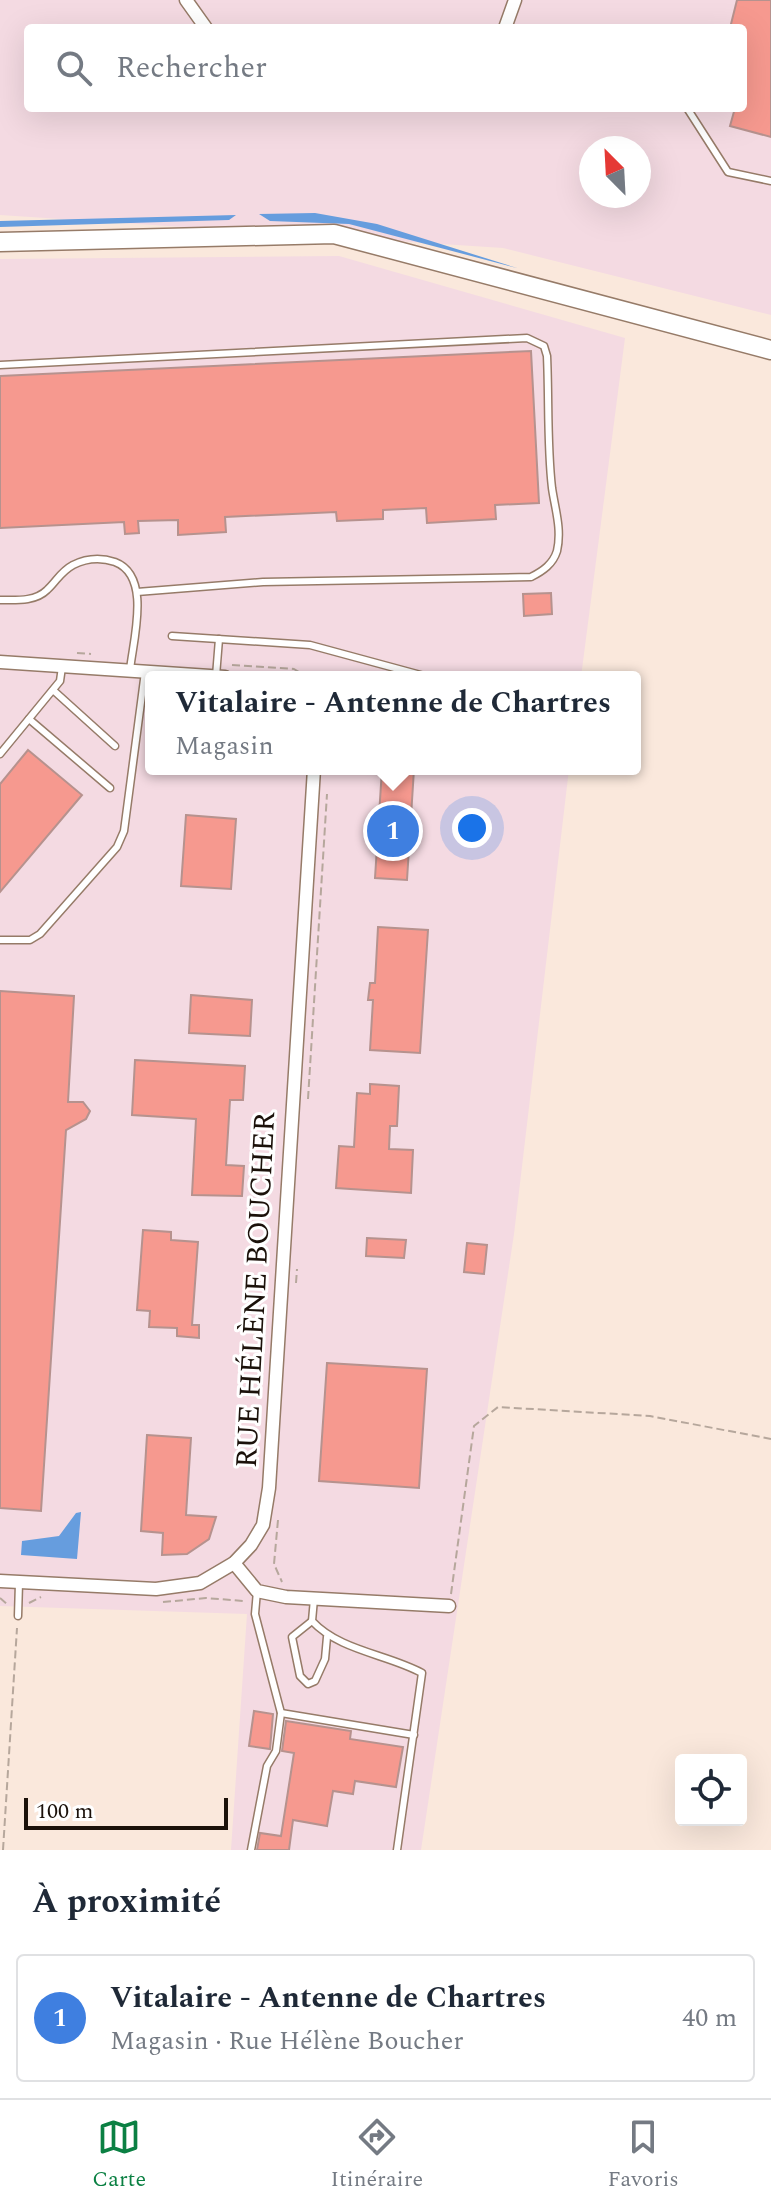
<!DOCTYPE html>
<html lang="fr">
<head>
<meta charset="utf-8">
<style>
	body { margin:0; font-family:Spectral,serif; background:#f6f6f7; color:#1f2937 }
	.controls { position:absolute; right:24px; bottom:24px; display:grid; overflow:hidden; border-radius:8px; box-shadow:0 8px 32px #0002 }
	.controls button { width:72px; height:72px; display:grid; place-items:center; padding:0; border:0; border-bottom:2px solid #e0e1e3; background:#fff; color:#1f2937; font:40px sans-serif }
	.compass { position:absolute; left:579px; top:136px; width:72px; height:72px; border-radius:50%; background:#fff; box-shadow:0 8px 32px #0002; rotate:336deg }
	.scale { position:absolute; left:24px; bottom:20px; width:204px; box-sizing:border-box; padding-left:8px; border:4px solid #1b110a; border-top:0; font-size:22px; line-height:28px; white-space:nowrap; color:#1b110a; -webkit-text-stroke:6px #fff; paint-order:stroke }
	.you { position:absolute; left:472px; top:828px; width:28px; height:28px; margin:-20px; border:6px solid #fff; border-radius:50%; background:#1a73e8; box-shadow:0 0 0 12px #1a73e833 }
	.badge { display:grid; place-items:center; width:52px; height:52px; border-radius:50%; background:#0b8043; color:#fff; font-size:26px; font-weight:700 }
	.pin { position:absolute; translate:-50% -50%; border:4px solid #fff; box-shadow:0 2px 8px #0006 }
	.popup { position:absolute; left:145px; top:671px; width:496px; height:104px; box-sizing:border-box; display:grid; place-content:center; border-radius:8px; background:#fff; filter:drop-shadow(0 2px 6px #0005); font-size:26px; white-space:nowrap; color:#747a83 }
	.popup b { font-size:30px; color:#1f2937 }
	.popup::after { content:''; position:absolute; left:50%; top:100%; margin-left:-16px; border:16px solid transparent; border-top-color:#fff }
	.list { margin:0; padding:0; list-style:none }
	h2 { display:flex; justify-content:space-between; align-items:center; height:104px; margin:0; padding:0 32px; font-size:34px }
	h2 small { font-size:26px; font-weight:400; color:#747a83 }
	.list li { display:grid; grid-template-columns:52px 1fr auto; gap:24px; align-items:center; box-sizing:border-box; height:128px; margin:0 16px 16px; padding:0 16px; border:2px solid #e0e1e3; border-radius:8px }
	.list b { display:block; font-size:30px; white-space:nowrap }
	.list p { margin:0; font-size:26px; white-space:nowrap; color:#747a83 }
	.list em { font-size:26px; font-style:normal; color:#747a83 }
	.icon { flex:none; width:44px; height:44px; fill:none; stroke:currentColor; stroke-width:2; stroke-linecap:round; stroke-linejoin:round }
	.map { position:relative; flex:none; width:771px; height:1850px; overflow:hidden }
	.search { position:absolute; background:#fff; box-shadow:0 8px 32px #0002; left:24px; right:24px; top:24px; height:88px; display:flex; align-items:center; gap:20px; box-sizing:border-box; padding:0 28px; border-radius:8px; color:#747a83; font-size:30px }
	.sheet { height:248px; background:#fff }
	nav { display:flex; justify-content:space-around; align-items:center; box-sizing:border-box; height:112px; border-top:2px solid #e0e1e3; background:#fff; font-size:22px; color:#747a83 }
	nav a { display:grid; justify-items:center; gap:4px }
	nav .on { color:#0b8043 }
	.map>svg:first-child { display:block }
</style>
</head>
<body>
<div class="map">
<svg width="771" height="1850" viewBox="0 0 771 1850">
	<rect width="100%" height="100%" fill="#fae8dc"/>
	<g fill="#f4dae2" fill-rule="evenodd">
		<path d="M0 0H771V315L503 248 0 215ZM28 28H743V108H28ZM591 148H639V196H591Z"/>
		<polygon points="339,256 625,338 581,677 151,677 151,769 569,769 514,1234 421,1850 231,1850 247,1614 0,1606 0,259"/>
	</g>
	<g fill="#669dde">
		<polygon points="315,213 377,224 517,268 349,224 270,221 259,214"/>
		<polygon points="236,215 229,220 0,227 0,221"/>
		<polygon points="81,1512 77,1559 21,1555 22,1541 59,1536 76,1513"/>
	</g>
	<g fill="#f6998f" stroke="#b6928e" stroke-width="2">
		<polygon points="737,0 771,0 771,137 730,126 735,108 743,108 743,28 730,28"/>
		<polygon points="531,351 539,503 495,505 496,519 427,523 426,508 383,510 383,519 337,521 336,512 225,517 226,532 178,535 178,520 138,521 139,533 125,534 124,522 0,528 0,376"/>
		<polygon points="551,593 552,614 524,616 523,594"/>
		<polygon points="28,750 82,795 0,892 0,784"/>
		<polygon points="382,769 414,769 407,880 375,878"/>
		<polygon points="186,815 236,819 231,889 181,886"/>
		<polygon points="378,927 428,930 420,1053 370,1050 373,1000 368,1000 370,983 375,983"/>
		<polygon points="0,991 74,996 68,1102 83,1102 90,1111 86,1119 66,1130 41,1511 0,1508"/>
		<polygon points="191,995 252,1000 250,1036 189,1033"/>
		<polygon points="135,1060 245,1066 243,1100 230,1100 226,1165 244,1166 242,1196 192,1195 196,1119 132,1115"/>
		<polygon points="370,1084 399,1086 397,1126 390,1126 389,1149 413,1150 411,1193 336,1188 339,1146 354,1147 357,1093 370,1094"/>
		<polygon points="143,1230 171,1232 171,1240 198,1242 192,1325 199,1325 199,1338 177,1336 177,1328 149,1327 150,1311 137,1310"/>
		<polygon points="367,1238 406,1240 404,1258 366,1256"/>
		<polygon points="467,1243 487,1245 484,1274 464,1272"/>
		<polygon points="327,1363 427,1369 419,1488 319,1481"/>
		<polygon points="147,1435 191,1438 186,1515 216,1517 209,1539 187,1554 162,1555 163,1533 141,1531"/>
		<polygon points="254,1711 273,1714 270,1749 249,1746"/>
		<polygon points="286,1721 351,1731 350,1739 403,1747 396,1787 355,1781 353,1794 333,1791 327,1826 293,1820 289,1850 257,1850 260,1833 281,1836 294,1753 282,1751"/>
	</g>
	<g fill="none" stroke-linecap="round" stroke-linejoin="round">
		<defs>
			<g id="service">
				<polyline points="687,108 728,172 771,181"/>
				<path d="M0 365 527 338 544 346 547 356C549 399 547 445 552 488 555 509 562 529 557 551 553 564 543 571 531 577L263 582 137 592"/>
				<path d="M0 600C15 600 35 602 47 590 57 581 60 572 73 565 87 558 100 557 115 562 152 576 133 640 130 670"/>
				<polyline points="172,636 310,645 428,677"/>
				<polyline points="216,676 219,639"/>
				<polyline points="53,690 115,746"/>
				<polyline points="29,719 110,788"/>
				<polyline points="0,754 60,681 62,667"/>
				<polyline points="0,940 30,940 40,934 117,847 124,831 145,672"/>
				<path d="M314 1599 312 1621C340 1651 387 1654 422 1673L397 1850"/>
				<polyline points="18,1616 19,1583"/>
				<polyline points="312,1621 292,1637 300,1676 308,1684 315,1681 325,1659 327,1637"/>
				<polyline points="281,1713 414,1735"/>
				<polyline points="251,1850 267,1766 276,1751 281,1713 255,1614 257,1591"/>
			</g>
			<g id="minor">
				<polyline points="186,0 206,28"/>
				<polyline points="505,28 515,0"/>
				<polyline points="0,662 225,677"/>
				<polyline points="234,1563 257,1591 286,1597 449,1606"/>
				<polyline points="0,1581 156,1589 200,1583 234,1563 251,1545 263,1525 269,1488 314,769"/>
			</g>
			<polyline id="secondary" points="0,242 334,234 771,350"/>
		</defs>
		<use href="#service" stroke="#967b68" stroke-width="9"/>
		<use href="#minor" stroke="#967b68" stroke-width="15"/>
		<use href="#secondary" stroke="#967b68" stroke-width="21"/>
		<g stroke="#b6a79c" stroke-width="2" stroke-dasharray="8 4" stroke-linecap="butt">
			<polyline points="77,653 91,654"/>
			<polyline points="232,665 294,669 307,677"/>
			<polyline points="308,1099 327,794"/>
			<polyline points="296,1283 297,1269"/>
			<polyline points="278,1520 274,1564 282,1582"/>
			<polyline points="451,1594 474,1426 498,1407 650,1416 771,1439"/>
			<polyline points="0,1598 8,1605"/>
			<polyline points="163,1602 206,1598 244,1601"/>
			<polyline points="29,1603 41,1597"/>
			<polyline points="3,1850 17,1628"/>
		</g>
		<use href="#service" stroke="#fff" stroke-width="6"/>
		<use href="#minor" stroke="#fff" stroke-width="12"/>
		<use href="#secondary" stroke="#fff" stroke-width="18"/>
	</g>
	<g text-anchor="middle" stroke-width="6" stroke-linejoin="round" paint-order="stroke">
		<g font-size="30" fill="#1b110a" stroke="#fff">
			<text transform="translate(255 1290) rotate(-87)" y="10">RUE HÉLÈNE BOUCHER</text>
		</g>
	</g>
</svg>
<div class="controls">
<button><svg class="icon" aria-label="locate" viewBox="0 0 24 24"><circle cx="12" cy="12" r="6"/><path d="M12 2v4M12 18v4M2 12h4M18 12h4"/></svg></button>
</div>
<svg class="compass" viewBox="-18 -18 36 36"><path d="M0-13l5 13h-10z" fill="#e53935"/><path d="M0 13l5-13h-10z" fill="#747a83"/></svg>
<div class="scale">100 m</div>
<div class="you"></div>
<div class="pin badge" style="left:393px;top:831px;background:#3f7fe0">1</div>
<div class="popup"><b>Vitalaire - Antenne de Chartres</b>Magasin</div>
<div class="search"><svg class="icon" aria-label="search" viewBox="0 0 24 24"><circle cx="10" cy="10" r="6"/><path d="M15 15l6 6"/></svg>Rechercher</div>
</div>
<section class="sheet">
<h2>À proximité<small></small></h2>
<ul class="list">
<li><span class="badge" style="background:#3f7fe0">1</span><div><b>Vitalaire - Antenne de Chartres</b><p>Magasin · Rue Hélène Boucher</p></div><em>40 m</em></li>
</ul>
</section>
<nav>
<a class="on"><svg class="icon" aria-label="map" viewBox="0 0 24 24"><path d="M3 6l6-2 6 2 6-2v14l-6 2-6-2-6 2zM9 4v14M15 6v14"/></svg>Carte</a>
<a><svg class="icon" aria-label="directions" viewBox="0 0 24 24"><path d="M12 3l9 9-9 9-9-9zM9 14v-3h6M13 9l2 2-2 2"/></svg>Itinéraire</a>
<a><svg class="icon" aria-label="saved" viewBox="0 0 24 24"><path d="M7 4h10v16l-5-4-5 4z"/></svg>Favoris</a>
</nav>
</body>
</html>
